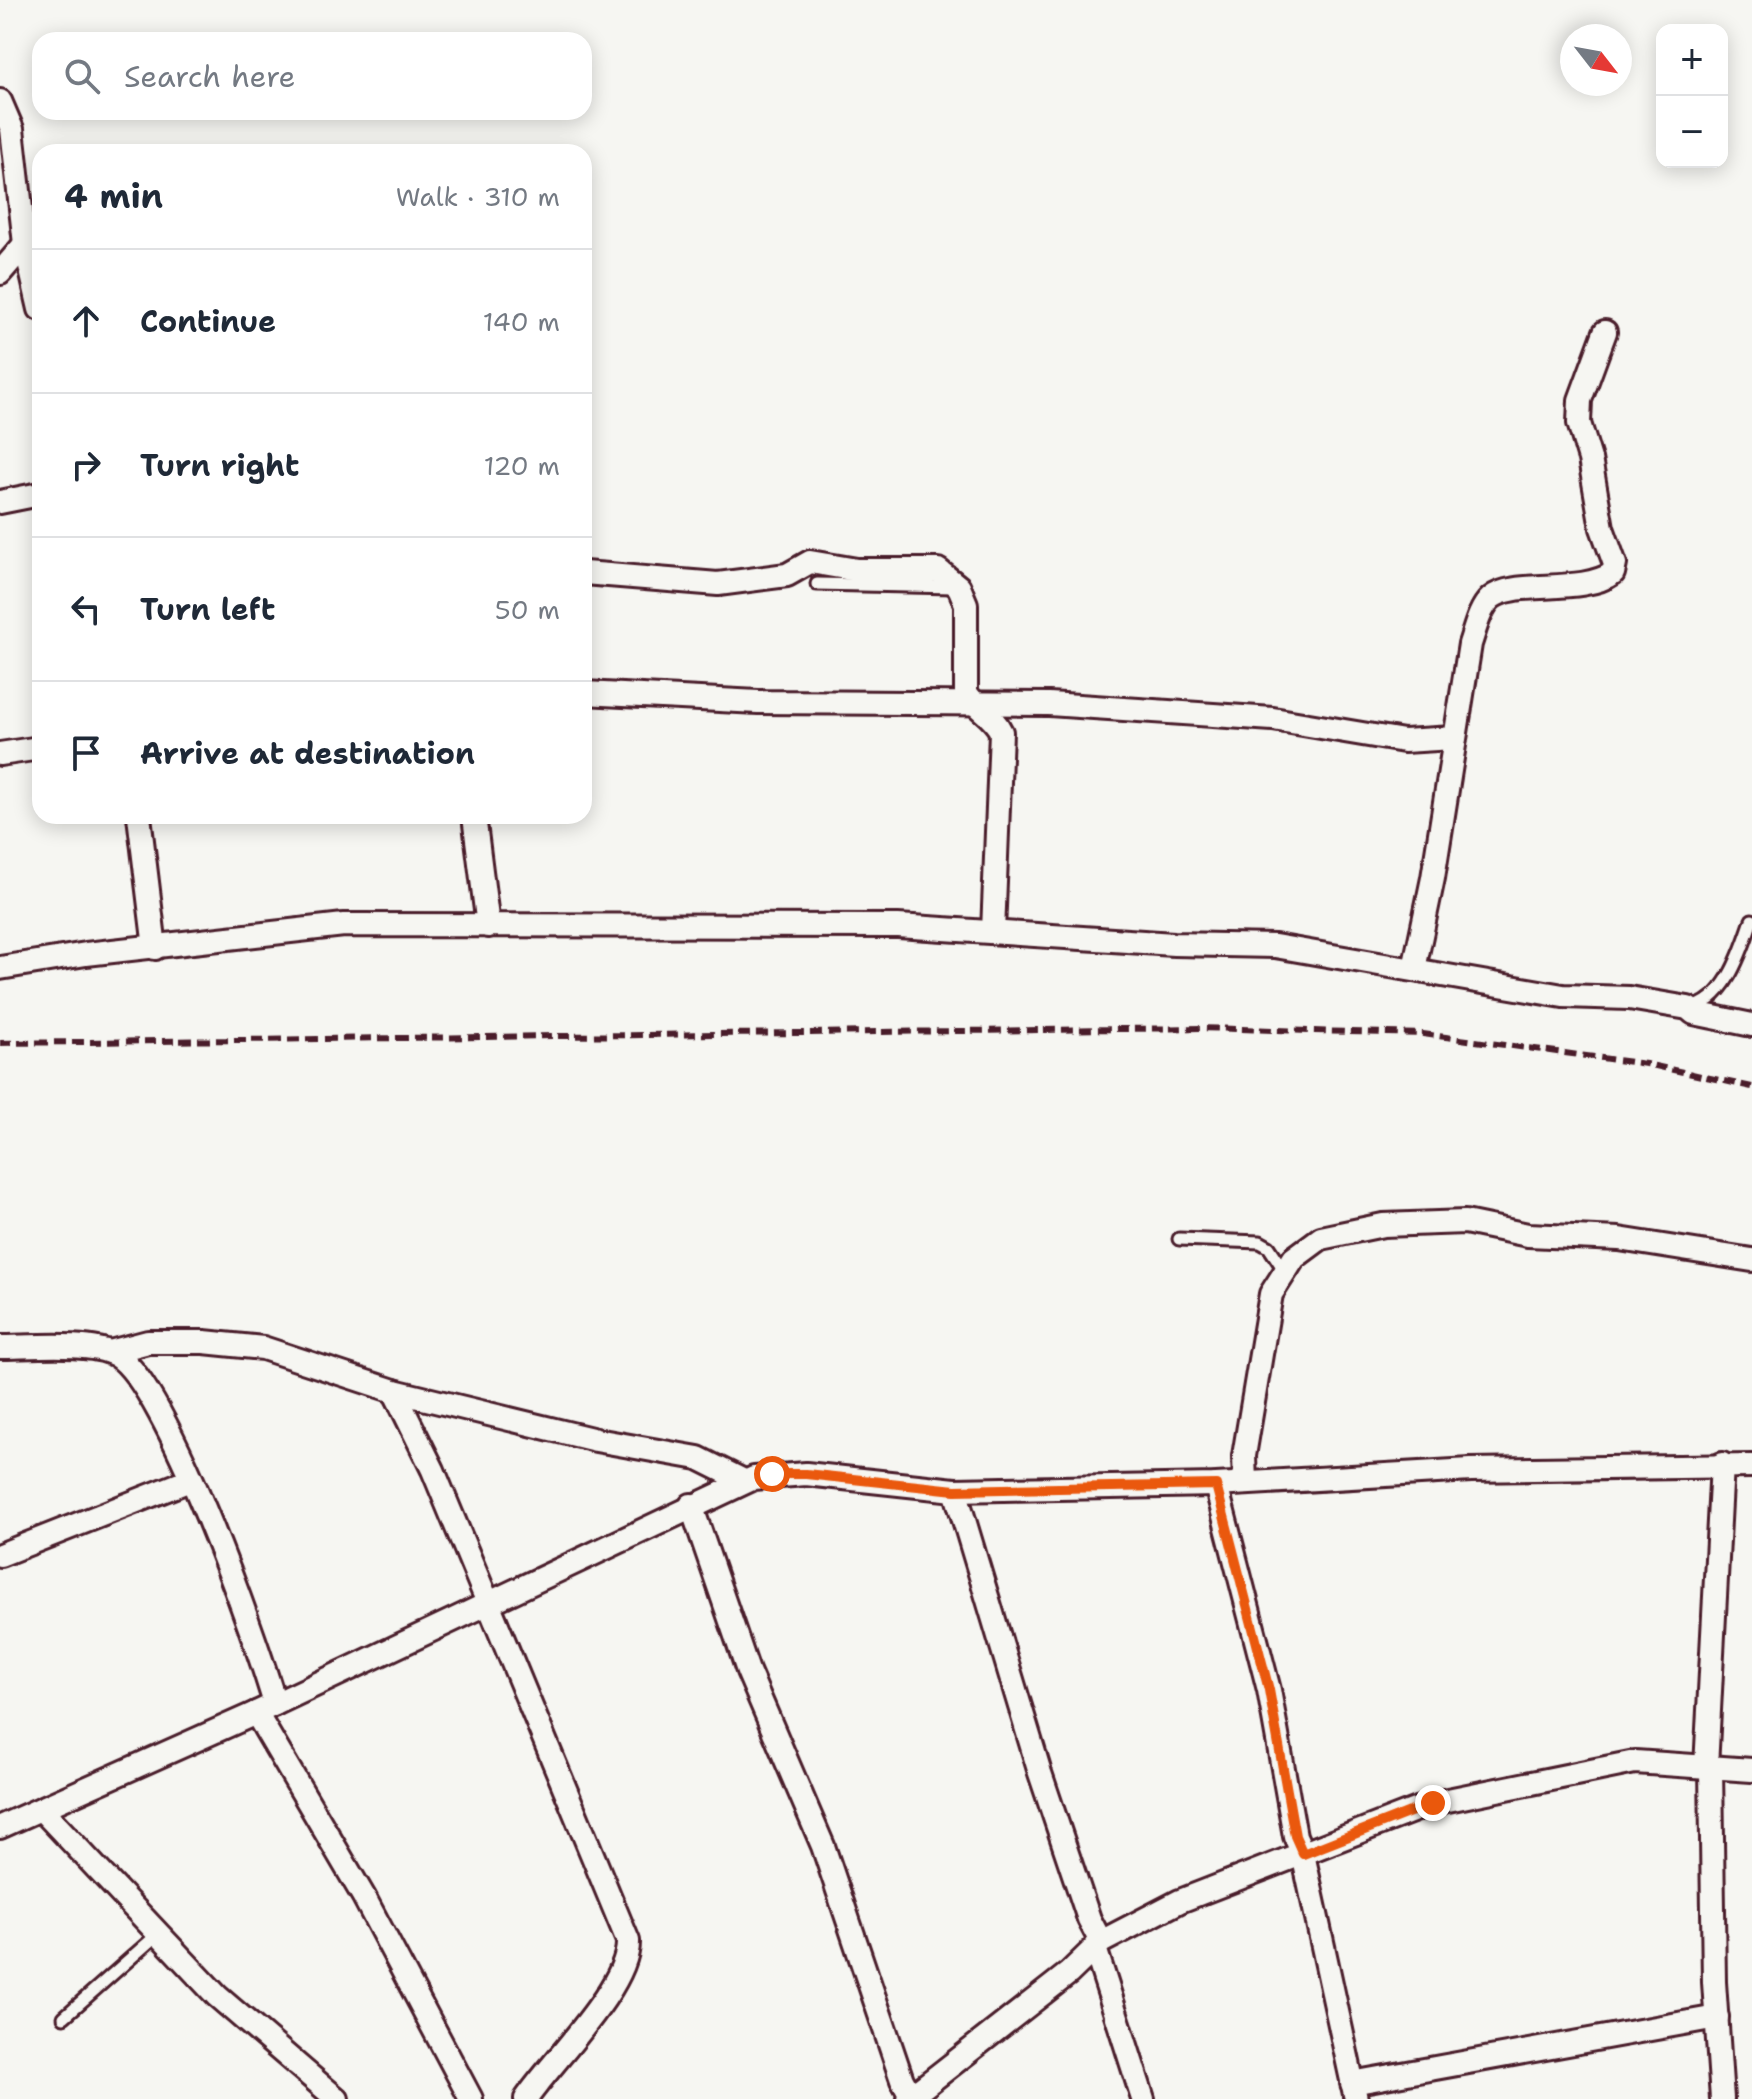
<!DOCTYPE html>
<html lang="en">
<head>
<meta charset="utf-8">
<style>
	body { margin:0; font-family:"Shantell Sans",sans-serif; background:#f6f6f7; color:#1f2937 }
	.controls { position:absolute; right:24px; top:24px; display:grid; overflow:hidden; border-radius:16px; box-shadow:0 4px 20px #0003 }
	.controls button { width:72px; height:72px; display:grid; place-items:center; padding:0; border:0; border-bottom:2px solid #e0e1e3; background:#fff; color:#1f2937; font:40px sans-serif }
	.compass { position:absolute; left:1560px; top:24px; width:72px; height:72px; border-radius:50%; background:#fff; box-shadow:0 4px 20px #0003; rotate:121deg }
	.stop { position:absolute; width:24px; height:24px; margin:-18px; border:6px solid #ea580c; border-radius:50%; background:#fff }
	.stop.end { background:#ea580c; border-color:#fff; box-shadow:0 2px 8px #0008 }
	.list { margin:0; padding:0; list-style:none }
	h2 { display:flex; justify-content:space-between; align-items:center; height:104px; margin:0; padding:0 32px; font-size:34px }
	h2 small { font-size:26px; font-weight:400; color:#747a83 }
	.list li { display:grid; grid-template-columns:52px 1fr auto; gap:24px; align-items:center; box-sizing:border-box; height:144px; padding:0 32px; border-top:2px solid #e0e1e3 }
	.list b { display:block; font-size:30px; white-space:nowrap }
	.list em { font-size:26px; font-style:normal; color:#747a83 }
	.icon { flex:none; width:44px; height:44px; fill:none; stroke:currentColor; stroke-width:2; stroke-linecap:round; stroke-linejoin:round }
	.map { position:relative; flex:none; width:1752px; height:2099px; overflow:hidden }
	.search { position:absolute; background:#fff; box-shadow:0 4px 20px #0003; left:32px; top:32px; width:560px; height:88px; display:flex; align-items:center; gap:20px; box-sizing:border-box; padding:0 28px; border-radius:24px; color:#747a83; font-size:30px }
	.panel { position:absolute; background:#fff; box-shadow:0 4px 20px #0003; left:32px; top:144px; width:560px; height:680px; border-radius:24px }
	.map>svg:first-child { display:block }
</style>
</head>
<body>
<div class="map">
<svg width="1752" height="2099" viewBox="0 0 1752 2099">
	<rect width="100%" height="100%" fill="#f6f6f2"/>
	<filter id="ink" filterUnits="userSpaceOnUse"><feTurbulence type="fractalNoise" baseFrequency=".0125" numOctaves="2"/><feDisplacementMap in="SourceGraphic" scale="16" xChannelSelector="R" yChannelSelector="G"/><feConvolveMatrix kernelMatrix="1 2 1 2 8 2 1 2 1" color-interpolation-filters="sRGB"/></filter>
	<g filter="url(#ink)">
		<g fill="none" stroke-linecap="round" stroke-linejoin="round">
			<defs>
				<g id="lane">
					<polyline points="817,584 954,587"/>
					<path d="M1689 1008C1726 1003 1742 949 1752 920"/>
					<polyline points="1179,1239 1260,1242 1269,1247 1285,1271"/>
					<polyline points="64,2017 158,1934"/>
				</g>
				<g id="street">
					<polyline points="0,101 12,129 25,244 40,309"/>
					<polyline points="0,273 25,244"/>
					<polyline points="0,502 40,494"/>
					<path d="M584 573 718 584 787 575 810 562 857 570H938L959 587 966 604V692C975 709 993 714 1001 732L993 932"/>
					<polyline points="584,693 758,702 1049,704 1273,719 1404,741 1453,738"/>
					<polyline points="0,754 40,748"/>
					<polyline points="139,816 155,948"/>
					<polyline points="474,816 488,926"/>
					<polyline points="0,968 86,954 344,925 898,926 1174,944 1275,946 1563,996 1629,998 1688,1008 1694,1013 1752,1025"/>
					<path d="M1414 969 1433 878 1470 644C1475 630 1479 609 1491 598 1513 579 1582 595 1613 573L1615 564 1602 528 1590 459 1579 423 1580 400 1605 332"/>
					<path d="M0 1347C29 1347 92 1341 116 1355 166 1383 257 1641 275 1704"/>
					<polyline points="110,1352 148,1342 204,1342 263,1348 394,1391 596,1440 698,1458 744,1481"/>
					<path d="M394 1391 433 1470 628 1941C630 1985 552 2061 526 2099"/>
					<polyline points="1245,1483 1244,1456 1271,1294 1294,1258 1321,1238 1383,1225 1465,1222 1528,1235 1619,1239 1752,1260"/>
					<polyline points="1216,1485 1269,1690 1295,1836 1303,1854 1356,2099"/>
					<polyline points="955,1490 1040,1773 1089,1919 1101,1942"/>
					<polyline points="691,1505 748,1671 823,1846 902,2080 911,2096"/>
					<polyline points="0,1555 190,1480"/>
					<polyline points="256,1713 364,1897 471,2099"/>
					<polyline points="1706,1767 1722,1464"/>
					<polyline points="1711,1768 1714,1982 1722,2099"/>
					<polyline points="41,1809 217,1996 337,2099"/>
					<polyline points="0,1827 256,1713 754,1478 806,1474 955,1490 1216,1485 1471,1470 1752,1466"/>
					<polyline points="1095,1948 1143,2099"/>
					<polyline points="1352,2083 1717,2017"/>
					<polyline points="908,2099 1069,1973 1101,1942 1180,1901 1433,1803 1635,1762 1752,1770"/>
				</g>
			</defs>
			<use href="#lane" stroke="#4a1f2b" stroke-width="17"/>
			<use href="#street" stroke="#4a1f2b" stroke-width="28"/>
			<use href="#lane" stroke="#f6f6f2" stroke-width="11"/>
			<use href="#street" stroke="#f6f6f2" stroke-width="22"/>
			<polyline stroke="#4a1f2b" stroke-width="6" stroke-dasharray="12 6" stroke-linecap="butt" points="0,1043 1201,1028 1423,1034 1646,1064 1752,1087"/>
		</g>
	</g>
	<g fill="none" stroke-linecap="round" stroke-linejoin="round" filter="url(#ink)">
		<polyline stroke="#ea580c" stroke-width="10" points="772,1474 806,1474 955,1490 1216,1485 1269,1690 1295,1836 1303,1854 1433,1803"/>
	</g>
</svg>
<div class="controls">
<button>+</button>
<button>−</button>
</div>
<svg class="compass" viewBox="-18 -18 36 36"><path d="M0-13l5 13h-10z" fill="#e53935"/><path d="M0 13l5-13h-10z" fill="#747a83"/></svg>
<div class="stop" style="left:772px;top:1474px"></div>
<div class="stop end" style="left:1433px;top:1803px"></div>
<div class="search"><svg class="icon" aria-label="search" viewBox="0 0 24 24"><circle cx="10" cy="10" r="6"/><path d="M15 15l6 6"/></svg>Search here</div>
<section class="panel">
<h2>4 min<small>Walk · 310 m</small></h2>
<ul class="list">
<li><svg class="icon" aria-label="ahead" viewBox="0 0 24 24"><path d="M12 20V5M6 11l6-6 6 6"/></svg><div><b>Continue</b></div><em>140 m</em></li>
<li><svg class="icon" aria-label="right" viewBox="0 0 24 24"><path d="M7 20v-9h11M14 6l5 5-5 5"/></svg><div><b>Turn right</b></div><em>120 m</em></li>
<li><svg class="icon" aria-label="left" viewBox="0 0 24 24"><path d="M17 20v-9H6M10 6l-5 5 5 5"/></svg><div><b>Turn left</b></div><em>50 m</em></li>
<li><svg class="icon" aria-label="arrive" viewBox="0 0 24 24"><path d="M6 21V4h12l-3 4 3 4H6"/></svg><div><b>Arrive at destination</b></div></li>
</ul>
</section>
</div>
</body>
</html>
